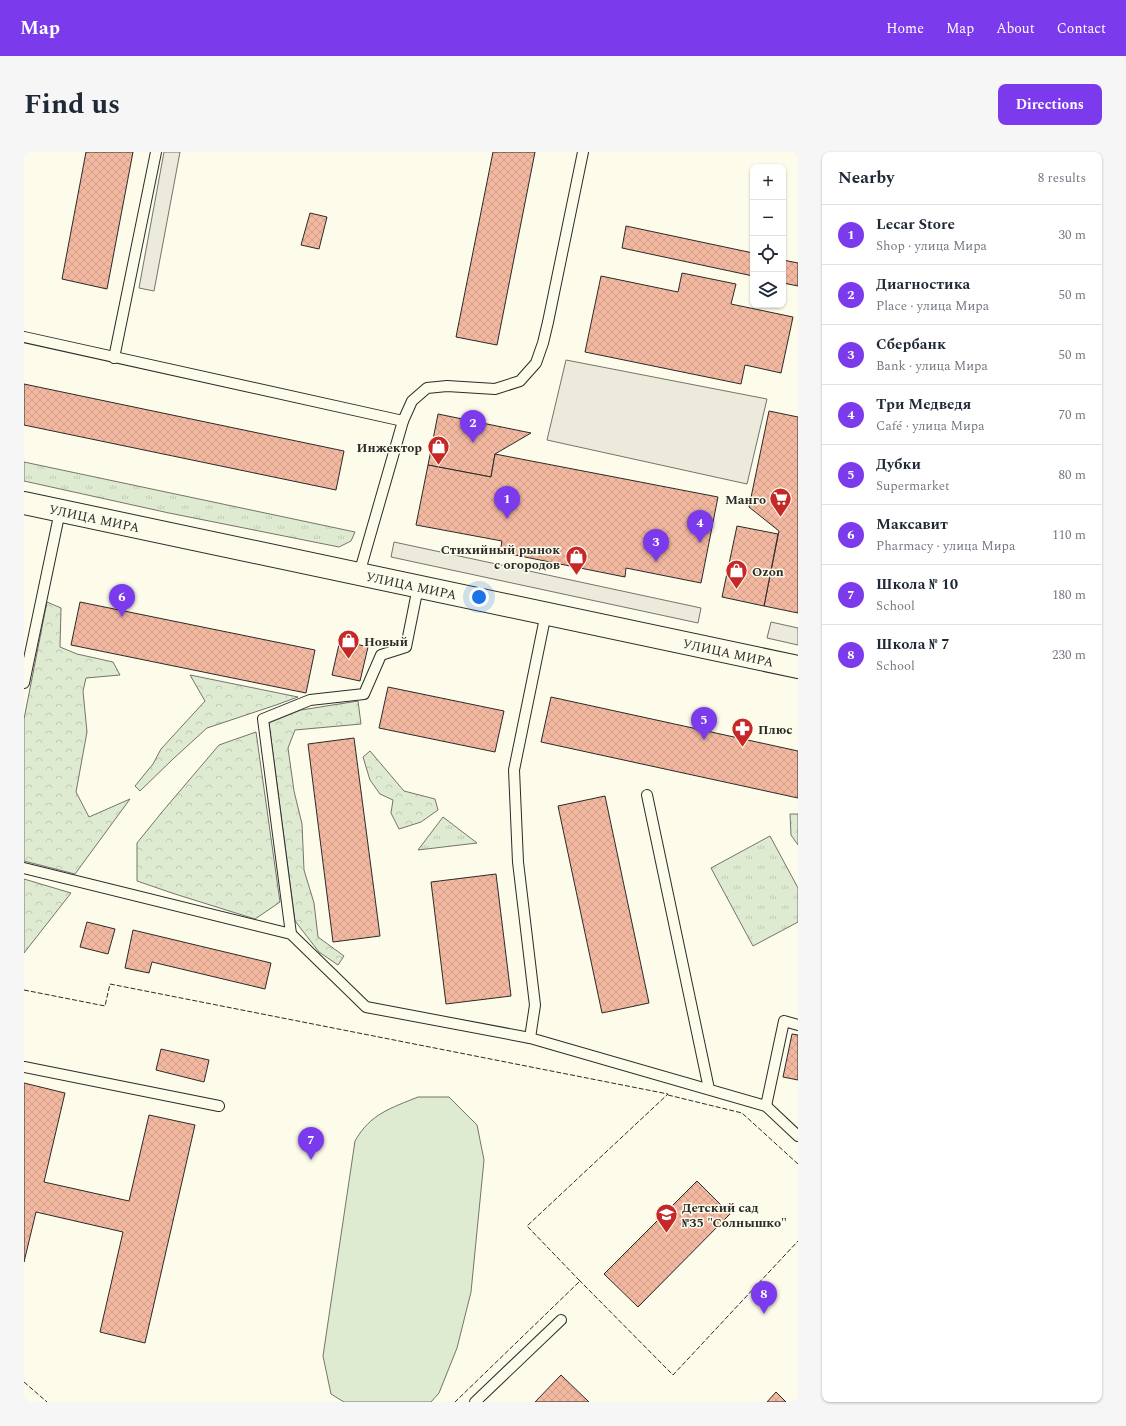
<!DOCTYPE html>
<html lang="en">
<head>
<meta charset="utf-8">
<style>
	body { margin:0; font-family:Spectral,serif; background:#f6f6f7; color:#1f2937 }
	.controls { position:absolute; right:12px; top:12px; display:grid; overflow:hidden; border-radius:8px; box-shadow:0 1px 3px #0004 }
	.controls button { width:36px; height:36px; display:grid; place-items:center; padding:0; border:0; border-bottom:1px solid #e0e1e3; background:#fff; color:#1f2937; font:20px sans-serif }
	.you { position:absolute; left:455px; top:445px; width:14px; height:14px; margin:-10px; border:3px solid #fff; border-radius:50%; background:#1a73e8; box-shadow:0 0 0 6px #1a73e833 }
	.badge { display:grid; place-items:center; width:26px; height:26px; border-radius:50%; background:#7c3aed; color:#fff; font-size:13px; font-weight:700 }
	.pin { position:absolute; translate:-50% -33px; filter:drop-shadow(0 1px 2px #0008) }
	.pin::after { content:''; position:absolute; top:21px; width:14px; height:12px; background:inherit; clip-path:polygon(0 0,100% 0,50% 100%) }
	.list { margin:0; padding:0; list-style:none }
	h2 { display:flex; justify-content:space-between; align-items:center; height:52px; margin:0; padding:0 16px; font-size:17px }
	h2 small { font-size:13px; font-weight:400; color:#747a83 }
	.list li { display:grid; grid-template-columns:26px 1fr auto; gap:12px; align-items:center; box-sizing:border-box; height:60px; padding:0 16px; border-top:1px solid #e0e1e3 }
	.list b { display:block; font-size:15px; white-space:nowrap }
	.list p { margin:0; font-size:13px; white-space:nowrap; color:#747a83 }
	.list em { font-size:13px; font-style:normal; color:#747a83 }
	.icon { flex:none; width:22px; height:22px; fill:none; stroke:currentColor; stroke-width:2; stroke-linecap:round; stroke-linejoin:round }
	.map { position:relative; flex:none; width:774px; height:1250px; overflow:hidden; border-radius:8px }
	header { display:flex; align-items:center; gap:24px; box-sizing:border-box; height:56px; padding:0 20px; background:#7c3aed; color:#fff }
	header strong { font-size:19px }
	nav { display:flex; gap:22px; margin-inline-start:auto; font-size:14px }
	.intro { display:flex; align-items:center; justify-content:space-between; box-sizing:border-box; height:96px; padding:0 24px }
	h1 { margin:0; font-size:28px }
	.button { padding:10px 18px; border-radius:8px; background:#7c3aed; color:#fff; font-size:14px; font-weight:700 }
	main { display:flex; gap:24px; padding:0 24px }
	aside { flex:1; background:#fff; border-radius:8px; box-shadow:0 1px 3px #0004 }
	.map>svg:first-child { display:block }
</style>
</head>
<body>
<header>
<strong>Map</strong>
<nav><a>Home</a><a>Map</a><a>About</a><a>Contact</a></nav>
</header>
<div class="intro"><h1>Find us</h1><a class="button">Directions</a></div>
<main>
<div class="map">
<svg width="774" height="1250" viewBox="0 0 774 1250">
	<defs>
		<pattern id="grass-tufts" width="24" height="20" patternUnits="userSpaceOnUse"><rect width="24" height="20" fill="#deebd1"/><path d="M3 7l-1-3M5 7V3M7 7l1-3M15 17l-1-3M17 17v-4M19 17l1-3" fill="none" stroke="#bfcab4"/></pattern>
		<pattern id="forest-crowns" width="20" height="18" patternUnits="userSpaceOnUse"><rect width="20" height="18" fill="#deebd1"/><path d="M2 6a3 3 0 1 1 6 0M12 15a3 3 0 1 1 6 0" fill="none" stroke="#bfcab4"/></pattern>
		<pattern id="building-cross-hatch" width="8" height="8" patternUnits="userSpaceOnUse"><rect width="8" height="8" fill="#f2b8a0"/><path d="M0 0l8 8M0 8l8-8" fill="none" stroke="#d09e8a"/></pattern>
	</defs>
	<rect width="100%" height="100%" fill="#fdfbea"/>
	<g fill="url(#grass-tufts)" stroke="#74746e">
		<polygon points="0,310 331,380 327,389 315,395 145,361 0,329"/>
		<polygon points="419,665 453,691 394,698"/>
		<polygon points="746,684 774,736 774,770 729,794 687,716"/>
	</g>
	<g fill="url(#forest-crowns)" stroke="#74746e">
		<polygon points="23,450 37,456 36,495 53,502 89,510 96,523 62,526 59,539 63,580 52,640 65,665 106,647 51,722 0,709 0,567"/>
		<polygon points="166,523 274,545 252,553 183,576 149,607 116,639 111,634 129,612 137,597 181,549"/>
		<polygon points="334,549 337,572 271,578 264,596 270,639 278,672 280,718 290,751 294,785 320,804 314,813 295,800 271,769 245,571 277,558"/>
		<polygon points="232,580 256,750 231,767 151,742 113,729 113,691 138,660 195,593"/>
		<polygon points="346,599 380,639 411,647 414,658 397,670 375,677 367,661 369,648 356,642 346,628 339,605"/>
		<polygon points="766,662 774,662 774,693 767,683"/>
		<polygon points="0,727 47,741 0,801"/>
	</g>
	<path fill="#deebd1" stroke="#74746e" d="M394 945H425L453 973 460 1008 447 1140 433 1196 415 1241 407 1250H320L307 1242 299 1204 331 989C346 962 367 956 394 945Z"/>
	<g fill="#eceadb" stroke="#74746e">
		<polygon points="140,0 156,0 130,139 115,136"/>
		<polygon points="542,208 743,247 723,332 523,288"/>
		<polygon points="370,390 677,456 674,471 367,405"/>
		<polygon points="747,470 774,476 774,493 743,486"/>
	</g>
	<g fill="url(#building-cross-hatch)" stroke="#2b2b2b">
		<polygon points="62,0 109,0 83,137 38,127"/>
		<polygon points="469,0 511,0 473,193 432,185"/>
		<polygon points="286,61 303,65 295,97 277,93"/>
		<polygon points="602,74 729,101 729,124 598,96"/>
		<polygon points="759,108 774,111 774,134 759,131"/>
		<polygon points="658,121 712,132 707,152 769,165 757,221 721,213 717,232 561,200 577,124 654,140"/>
		<polygon points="0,232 320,299 312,338 0,273"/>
		<polygon points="745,259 774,265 774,461 740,454 755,379 725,355"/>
		<polygon points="414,262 507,281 471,302 467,325 404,313"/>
		<polygon points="471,302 694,345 677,431 602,416 601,425 476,400 478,389 392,373 404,313 467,325"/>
		<polygon points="713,374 754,382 740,454 698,445"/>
		<polygon points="56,450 291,498 282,541 47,493"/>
		<polygon points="316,488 344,495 336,529 308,523"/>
		<polygon points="364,535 480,559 471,600 355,576"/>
		<polygon points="527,545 774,599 774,646 517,590"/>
		<polygon points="330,586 356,784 309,790 284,592"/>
		<polygon points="581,644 625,851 578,861 534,654"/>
		<polygon points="472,722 487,844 422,852 407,730"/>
		<polygon points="63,770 91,777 84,802 56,795"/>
		<polygon points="109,778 247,811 241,837 128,810 125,821 101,816"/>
		<polygon points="768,882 774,883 774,928 759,925"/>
		<polygon points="137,897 185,908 180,930 132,918"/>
		<polygon points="0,931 41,941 20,1030 105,1049 125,963 171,973 121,1191 76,1180 99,1080 12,1060 0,1110"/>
		<polygon points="673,1029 706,1062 614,1155 580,1122"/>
		<polygon points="537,1223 565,1250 511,1250"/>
		<polygon points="752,1240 762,1250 743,1250"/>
	</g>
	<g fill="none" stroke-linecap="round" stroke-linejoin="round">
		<defs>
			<g id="lane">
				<polyline points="0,185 379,269"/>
				<polyline points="90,206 132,0"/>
				<polyline points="335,422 379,269 388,249 403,236 423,234 471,237 496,229 512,211 519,191 524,170 559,0"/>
				<polyline points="522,461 490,618 494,710 511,853 506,886 742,954 774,984"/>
				<polyline points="0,531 36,359"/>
				<polyline points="623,643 685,937"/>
				<polyline points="0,716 267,782 342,855 506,886"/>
				<polyline points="267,782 239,567 286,548 340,542 357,503 382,495 394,435"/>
				<polyline points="0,915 195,954"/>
				<polyline points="742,954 760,869 774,873"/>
				<polyline points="451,1250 537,1168"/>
			</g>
			<g id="secondary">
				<path id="s1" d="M0 351 774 515"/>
			</g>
		</defs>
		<use href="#lane" stroke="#2b2b2b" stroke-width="12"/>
		<use href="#secondary" stroke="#2b2b2b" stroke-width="24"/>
		<use href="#lane" stroke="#fdfbea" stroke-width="10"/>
		<use href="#secondary" stroke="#fdfbea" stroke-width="22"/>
		<g stroke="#2b2b2b" stroke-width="1" stroke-dasharray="5 2" stroke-linecap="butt">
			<polyline points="0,838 81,854 86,832 644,942 503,1074 556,1129 431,1250"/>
			<polyline points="644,943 718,961 774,1012"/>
			<polyline points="555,1128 649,1223 774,1089"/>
			<polyline points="0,1230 23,1250"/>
		</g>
	</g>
	<defs>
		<symbol id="shop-pin" viewBox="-11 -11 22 30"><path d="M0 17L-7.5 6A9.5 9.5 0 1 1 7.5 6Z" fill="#c62828" stroke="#fdfbea"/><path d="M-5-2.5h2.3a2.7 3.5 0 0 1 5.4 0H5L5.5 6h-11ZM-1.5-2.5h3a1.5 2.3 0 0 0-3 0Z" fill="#fff"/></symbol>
		<symbol id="supermarket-pin" viewBox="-11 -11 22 30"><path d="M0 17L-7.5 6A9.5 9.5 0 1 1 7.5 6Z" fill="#c62828" stroke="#fdfbea"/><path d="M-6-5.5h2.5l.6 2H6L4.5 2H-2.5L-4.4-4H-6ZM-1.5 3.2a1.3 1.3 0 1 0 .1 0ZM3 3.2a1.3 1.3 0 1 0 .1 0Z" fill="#fff"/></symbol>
		<symbol id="pharmacy-pin" viewBox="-11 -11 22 30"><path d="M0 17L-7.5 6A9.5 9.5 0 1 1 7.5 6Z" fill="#c62828" stroke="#fdfbea"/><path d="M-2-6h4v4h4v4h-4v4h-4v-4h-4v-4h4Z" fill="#fff"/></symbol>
		<symbol id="school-pin" viewBox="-11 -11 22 30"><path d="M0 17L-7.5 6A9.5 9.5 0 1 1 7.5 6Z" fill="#c62828" stroke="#fdfbea"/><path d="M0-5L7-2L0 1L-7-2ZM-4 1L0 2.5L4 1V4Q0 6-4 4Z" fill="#fff"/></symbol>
	</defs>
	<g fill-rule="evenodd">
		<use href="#shop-pin" x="402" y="282" width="25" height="34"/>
		<use href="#supermarket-pin" x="744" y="334" width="25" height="34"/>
		<use href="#shop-pin" x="540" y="392" width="25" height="34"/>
		<use href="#shop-pin" x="700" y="406" width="25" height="34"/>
		<use href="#shop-pin" x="312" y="476" width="25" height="34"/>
		<use href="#pharmacy-pin" x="706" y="564" width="25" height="34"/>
		<use href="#school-pin" x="630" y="1050" width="25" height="34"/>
	</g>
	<g text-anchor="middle" stroke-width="3" stroke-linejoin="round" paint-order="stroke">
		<g font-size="13" font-weight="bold" fill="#2b2b2b" stroke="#fdfbea" text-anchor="start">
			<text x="398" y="300" text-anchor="end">Инжектор</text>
			<text x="742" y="352" text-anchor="end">Манго</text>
			<text x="536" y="402" text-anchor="end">Стихийный рынок<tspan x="536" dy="15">с огородов</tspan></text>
			<text x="728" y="424">Ozon</text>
			<text x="340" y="494">Новый</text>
			<text x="734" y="582">Плюс</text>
			<text x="658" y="1060">Детский сад<tspan x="658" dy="15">№35 "Солнышко"</tspan></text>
		</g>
		<g font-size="13" fill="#2b2b2b" stroke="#fdfbea">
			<text dy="5" stroke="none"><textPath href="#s1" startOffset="72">УЛИЦА МИРА</textPath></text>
			<text dy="5" stroke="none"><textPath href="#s1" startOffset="396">УЛИЦА МИРА</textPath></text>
			<text dy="5" stroke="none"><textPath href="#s1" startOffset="720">УЛИЦА МИРА</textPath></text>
		</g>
	</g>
</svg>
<div class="controls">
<button>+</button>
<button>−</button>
<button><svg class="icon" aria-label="locate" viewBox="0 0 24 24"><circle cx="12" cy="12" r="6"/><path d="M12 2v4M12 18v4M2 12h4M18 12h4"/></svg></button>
<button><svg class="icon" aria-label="layers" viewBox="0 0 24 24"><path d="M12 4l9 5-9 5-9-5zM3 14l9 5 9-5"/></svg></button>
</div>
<div class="you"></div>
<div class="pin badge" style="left:483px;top:367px">1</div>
<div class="pin badge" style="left:449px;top:291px">2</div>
<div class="pin badge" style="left:632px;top:410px">3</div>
<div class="pin badge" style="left:676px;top:391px">4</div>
<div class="pin badge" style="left:680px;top:588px">5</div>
<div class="pin badge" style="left:98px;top:465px">6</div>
<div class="pin badge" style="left:287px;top:1008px">7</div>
<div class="pin badge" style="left:740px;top:1162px">8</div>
</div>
<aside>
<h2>Nearby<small>8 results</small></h2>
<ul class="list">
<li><span class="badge">1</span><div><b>Lecar Store</b><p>Shop · улица Мира</p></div><em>30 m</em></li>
<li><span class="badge">2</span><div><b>Диагностика</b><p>Place · улица Мира</p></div><em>50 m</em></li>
<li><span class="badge">3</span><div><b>Сбербанк</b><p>Bank · улица Мира</p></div><em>50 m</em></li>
<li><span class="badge">4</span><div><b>Три Медведя</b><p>Café · улица Мира</p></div><em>70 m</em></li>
<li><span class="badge">5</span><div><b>Дубки</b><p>Supermarket</p></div><em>80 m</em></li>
<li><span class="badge">6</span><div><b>Максавит</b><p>Pharmacy · улица Мира</p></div><em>110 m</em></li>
<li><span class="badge">7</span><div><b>Школа № 10</b><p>School</p></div><em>180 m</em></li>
<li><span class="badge">8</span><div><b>Школа № 7</b><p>School</p></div><em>230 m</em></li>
</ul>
</aside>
</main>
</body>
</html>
